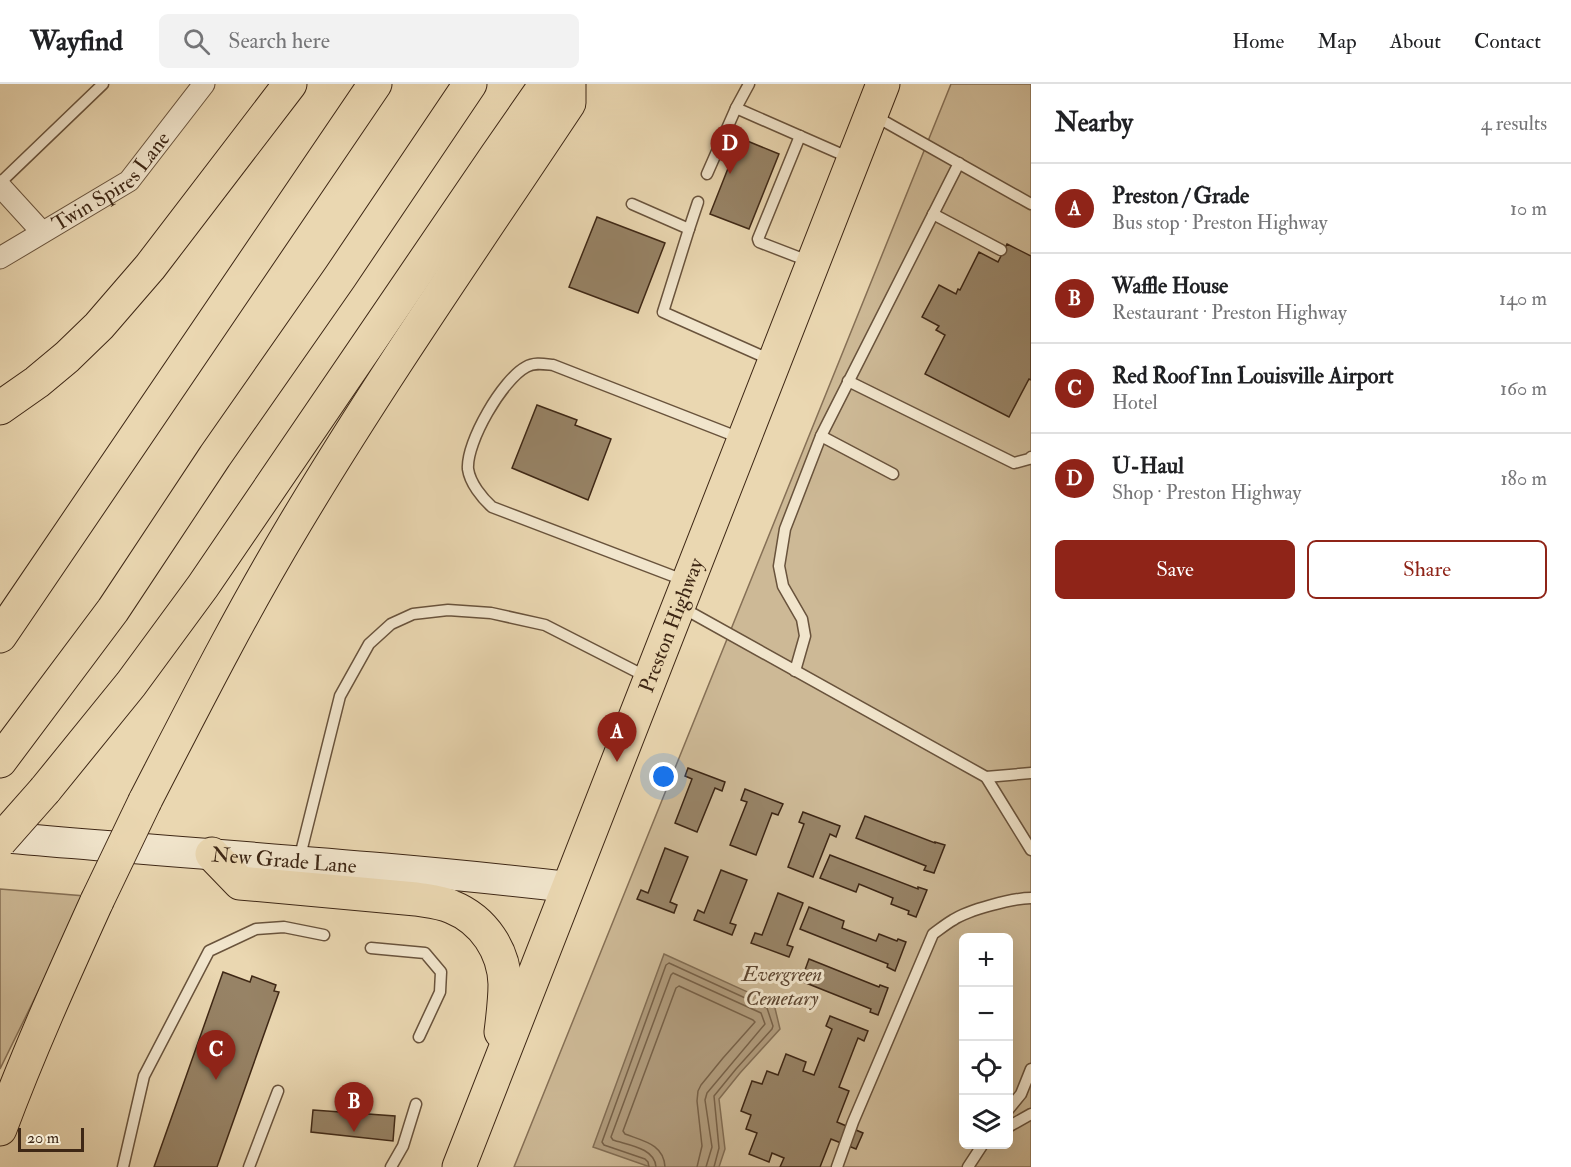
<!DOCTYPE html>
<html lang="en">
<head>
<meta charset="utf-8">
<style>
	body { margin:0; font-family:"IM FELL Double Pica",serif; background:#f2f2f2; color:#202124 }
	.controls { position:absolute; right:18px; bottom:18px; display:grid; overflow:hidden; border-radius:9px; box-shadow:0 6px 24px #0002 }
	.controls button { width:54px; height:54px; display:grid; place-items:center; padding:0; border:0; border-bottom:2px solid #e0e0e0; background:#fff; color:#202124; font:30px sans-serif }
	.scale { position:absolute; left:18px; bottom:15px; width:66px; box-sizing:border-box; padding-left:6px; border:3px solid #3e2715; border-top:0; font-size:16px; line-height:21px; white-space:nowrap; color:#3e2715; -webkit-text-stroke:4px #f1e5cc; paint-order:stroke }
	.you { position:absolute; left:664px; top:693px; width:21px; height:21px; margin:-15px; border:4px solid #fff; border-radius:50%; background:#1a73e8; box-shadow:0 0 0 9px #1a73e833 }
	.badge { display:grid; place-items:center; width:39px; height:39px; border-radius:50%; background:#8f2418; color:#fff; font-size:20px; font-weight:700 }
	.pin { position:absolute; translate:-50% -50px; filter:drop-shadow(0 2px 3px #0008) }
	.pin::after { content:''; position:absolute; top:32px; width:21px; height:18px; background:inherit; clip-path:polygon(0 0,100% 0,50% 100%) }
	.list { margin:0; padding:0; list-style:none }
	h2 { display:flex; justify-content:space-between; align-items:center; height:78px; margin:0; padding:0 24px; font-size:26px }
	h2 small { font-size:20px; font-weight:400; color:#757577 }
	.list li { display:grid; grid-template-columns:39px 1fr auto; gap:18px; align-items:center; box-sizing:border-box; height:90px; padding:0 24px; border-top:2px solid #e0e0e0 }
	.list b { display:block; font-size:22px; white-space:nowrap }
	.list p { margin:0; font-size:20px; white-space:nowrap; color:#757577 }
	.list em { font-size:20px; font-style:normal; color:#757577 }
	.actions { display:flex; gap:12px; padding:18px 24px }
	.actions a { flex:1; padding:14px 0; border:2px solid #8f2418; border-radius:9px; text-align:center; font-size:21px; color:#8f2418 }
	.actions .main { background:#8f2418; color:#fff }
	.icon { flex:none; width:33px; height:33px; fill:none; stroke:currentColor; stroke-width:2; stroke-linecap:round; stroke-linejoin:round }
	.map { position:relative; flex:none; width:1031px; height:1083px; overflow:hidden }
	header { display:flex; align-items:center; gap:36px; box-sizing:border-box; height:84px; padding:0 30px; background:#fff; border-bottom:2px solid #e0e0e0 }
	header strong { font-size:28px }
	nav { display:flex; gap:33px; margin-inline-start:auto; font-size:21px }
	.search { width:420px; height:54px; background:#f2f2f2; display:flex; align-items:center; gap:15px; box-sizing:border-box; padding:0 21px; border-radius:9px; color:#757577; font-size:22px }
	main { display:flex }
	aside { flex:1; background:#fff }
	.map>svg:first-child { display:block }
</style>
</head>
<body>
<header>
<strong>Wayfind</strong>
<div class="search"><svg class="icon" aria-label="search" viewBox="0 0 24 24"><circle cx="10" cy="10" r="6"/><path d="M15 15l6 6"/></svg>Search here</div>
<nav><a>Home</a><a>Map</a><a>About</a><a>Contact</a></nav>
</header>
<main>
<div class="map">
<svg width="1031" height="1083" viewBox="0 0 1031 1083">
	<rect width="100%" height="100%" fill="#ead7b1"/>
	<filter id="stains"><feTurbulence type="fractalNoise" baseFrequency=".00333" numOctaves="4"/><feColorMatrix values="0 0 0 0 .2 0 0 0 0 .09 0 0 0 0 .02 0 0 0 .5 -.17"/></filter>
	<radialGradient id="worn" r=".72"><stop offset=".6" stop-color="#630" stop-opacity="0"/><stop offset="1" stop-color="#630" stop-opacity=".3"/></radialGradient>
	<g fill="#cdb996" stroke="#867056" stroke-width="1.5" fill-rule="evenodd">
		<path d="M951 0H1031V1083H514ZM963 854H1008V1060H963Z"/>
		<polygon points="0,805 85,812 0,985"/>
	</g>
	<polygon fill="#b09b7c" stroke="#826d53" stroke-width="1.5" points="664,870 774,920 780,945 740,989 719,1015 725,1065 719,1083 650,1083 593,1063"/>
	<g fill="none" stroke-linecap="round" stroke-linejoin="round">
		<g stroke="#776148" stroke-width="1.5">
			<polyline points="649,1083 648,1078 645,1075 604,1061 602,1058 666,881 669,879 767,924 773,942 772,945 736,985 714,1012 719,1064 714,1083"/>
			<path d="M656 1083C655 1064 628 1061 613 1056L611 1053 671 891 673 889 761 929 765 940 707 1009 705 1016 712 1063 706 1083"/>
			<path d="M665 1083C664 1060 643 1057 625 1050L623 1047 676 904 679 902 753 936 755 938 723 974 701 1001 698 1007 697 1017 702 1062 697 1083"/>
		</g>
	</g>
	<g fill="#978366" stroke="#3e2715" stroke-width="1.5">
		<polygon points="740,54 779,70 749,145 710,130"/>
		<polygon points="597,133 665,159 638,229 569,203"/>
		<polygon points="1007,160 1031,172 1031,296 1029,295 1009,333 925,290 945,251 936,246 939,242 922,233 939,201 956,210 958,205 960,206 979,168 998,178"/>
		<polygon points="537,321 577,336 575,341 611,355 588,416 512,384"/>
		<polygon points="688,684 725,698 722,707 715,704 697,748 675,739 692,695 685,692"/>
		<polygon points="745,705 783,720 778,731 772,729 756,771 730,761 747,718 741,716"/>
		<polygon points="803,728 840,742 836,753 830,750 813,793 788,783 804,740 799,738"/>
		<polygon points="865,732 935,759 935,758 945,761 934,789 924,786 926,782 856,754"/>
		<polygon points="665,764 688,773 670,818 677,821 674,829 637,815 641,806 648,809"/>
		<polygon points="830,771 918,805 918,803 927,806 916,833 908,830 909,827 891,820 893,814 859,800 856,808 820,794"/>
		<polygon points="721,786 747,796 730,839 736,841 732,851 694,836 698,826 704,829"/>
		<polygon points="778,809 803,819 787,861 793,863 789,873 751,859 755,849 762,851"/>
		<polygon points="809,823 844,837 842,844 876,857 879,850 897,857 898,855 906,858 895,887 887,883 888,880 800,845"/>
		<polygon points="809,875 879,903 880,901 888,904 878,931 870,928 871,925 801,897"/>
		<polygon points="223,888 250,898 252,892 276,901 274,907 279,908 217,1083 154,1083"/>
		<polygon points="830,932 868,947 864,957 858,954 839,1003 849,1007 837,1038 863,1049 856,1065 831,1055 820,1083 780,1083 784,1074 772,1069 769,1078 749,1070 757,1049 746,1045 751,1031 741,1027 752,997 762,1000 767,987 778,991 786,970 806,978 803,987 814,991 832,945 826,942"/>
		<polygon points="313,1026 395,1032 393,1057 311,1048"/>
	</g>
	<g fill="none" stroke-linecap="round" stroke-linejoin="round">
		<defs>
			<g id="service">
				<polyline points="736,24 749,0"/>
				<polyline points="873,31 1031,120"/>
				<polyline points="800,52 758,155 759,158 811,178"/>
				<polyline points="707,90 736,24 850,74"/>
				<polyline points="0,99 103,0"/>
				<polyline points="632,120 689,145 663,228 771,276"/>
				<polyline points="933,130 1001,166"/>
				<polyline points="689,145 698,118"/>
				<polyline points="848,297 1014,379 1029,375 1031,373"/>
				<polyline points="821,352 893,390"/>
				<path d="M686 497 492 423C482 414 470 399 468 385 466 358 503 295 526 283 534 278 544 280 553 281L740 354"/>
				<polyline points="681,523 986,693 1031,766"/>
				<polyline points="795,587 805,552 802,535 783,502 779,482 785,445 821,352 959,79"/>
				<polyline points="986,693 1031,689"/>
				<polyline points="299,776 340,612 369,560 391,540 413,530 448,526 491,529 545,541 647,593"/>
				<polyline points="371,864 425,869 441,888 440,908 419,953"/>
				<polyline points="1008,1026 1021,1010 1031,985"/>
				<polyline points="1008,1043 1031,1030"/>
				<polyline points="123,1083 144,992 209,867 256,845 284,843 324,851"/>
				<polyline points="249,1083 278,1007"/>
				<polyline points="391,1083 403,1062 416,1020"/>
				<path d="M837 1083 853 1038 933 850C940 845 946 840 953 836 968 826 1013 814 1031 814"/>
				<polyline points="968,1083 983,1060"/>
			</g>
			<g id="minor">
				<polyline points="0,102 42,148"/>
				<path id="s1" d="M0 174 129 97 204 0"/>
			</g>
			<g id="secondary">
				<path id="s2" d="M0 753C189 770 379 781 568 803"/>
			</g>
			<g id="primary">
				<path d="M212 770 240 799 416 815C428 817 441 818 452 823 484 836 504 867 505 900 505 916 503 932 501 948"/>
				<path id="s3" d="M459 1083 883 0"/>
			</g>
			<g id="motorway">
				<polyline points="0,324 37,298 67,273 99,242 150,183 290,0"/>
				<polyline points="0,552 375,0"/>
				<polyline points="0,677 113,526 215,372 340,193 470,0"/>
				<polyline points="45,706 131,600 203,502 496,72 546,0"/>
				<path d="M145 717C193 624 240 531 294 441 380 297 476 159 569 19V0"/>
				<path d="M0 1045C29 967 63 892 97 817"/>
			</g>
		</defs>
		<use href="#service" stroke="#69533c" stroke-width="13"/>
		<use href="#minor" stroke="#69533c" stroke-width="23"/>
		<use href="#secondary" stroke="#3e2715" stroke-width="32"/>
		<use href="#primary" stroke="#3e2715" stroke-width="35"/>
		<use href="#motorway" stroke="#3e2715" stroke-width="35"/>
		<use href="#service" stroke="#f1e5cc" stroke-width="10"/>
		<use href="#minor" stroke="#f1e5cc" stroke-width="21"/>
		<use href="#secondary" stroke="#f1e5cc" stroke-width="30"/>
		<use href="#primary" stroke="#ead7b1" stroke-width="33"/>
		<use href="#motorway" stroke="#ead7b1" stroke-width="33"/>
		<defs>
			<g id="motorway-bridge">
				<polyline points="0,757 45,706"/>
				<polyline points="97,817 145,717"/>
			</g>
		</defs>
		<use href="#motorway-bridge" stroke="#3e2715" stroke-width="35" stroke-linecap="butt"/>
		<use href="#motorway-bridge" stroke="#ead7b1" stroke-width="33"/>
	</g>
	<g text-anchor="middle" stroke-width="6" stroke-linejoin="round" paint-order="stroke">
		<g font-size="21" fill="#3e2715" stroke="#f1e5cc">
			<text dy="7" stroke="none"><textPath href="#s1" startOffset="136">Twin Spires Lane</textPath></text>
			<text dy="7" stroke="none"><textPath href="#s3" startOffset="582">Preston Highway</textPath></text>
			<text dy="7" stroke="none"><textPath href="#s2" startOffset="285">New Grade Lane</textPath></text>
		</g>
		<g font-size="21" font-style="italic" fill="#5b442f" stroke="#f1e5cc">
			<text x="782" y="897">Evergreen<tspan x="782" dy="24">Cemetary</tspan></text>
		</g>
	</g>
	<rect width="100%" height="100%" filter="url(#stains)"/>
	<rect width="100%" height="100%" fill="url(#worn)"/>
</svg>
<div class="controls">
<button>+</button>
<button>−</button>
<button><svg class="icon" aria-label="locate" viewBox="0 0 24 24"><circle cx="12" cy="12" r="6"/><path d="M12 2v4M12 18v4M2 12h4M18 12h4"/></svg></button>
<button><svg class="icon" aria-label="layers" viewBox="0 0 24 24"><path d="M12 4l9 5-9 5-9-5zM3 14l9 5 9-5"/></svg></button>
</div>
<div class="scale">20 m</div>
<div class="you"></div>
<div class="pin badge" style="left:617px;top:678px">A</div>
<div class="pin badge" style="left:354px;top:1048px">B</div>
<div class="pin badge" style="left:216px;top:996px">C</div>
<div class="pin badge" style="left:730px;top:90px">D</div>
</div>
<aside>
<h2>Nearby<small>4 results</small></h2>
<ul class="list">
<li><span class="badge">A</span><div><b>Preston / Grade</b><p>Bus stop · Preston Highway</p></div><em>10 m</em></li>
<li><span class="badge">B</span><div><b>Waffle House</b><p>Restaurant · Preston Highway</p></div><em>140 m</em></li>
<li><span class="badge">C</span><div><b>Red Roof Inn Louisville Airport</b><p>Hotel</p></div><em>160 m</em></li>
<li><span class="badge">D</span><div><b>U-Haul</b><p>Shop · Preston Highway</p></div><em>180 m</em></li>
</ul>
<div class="actions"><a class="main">Save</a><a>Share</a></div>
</aside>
</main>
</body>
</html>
